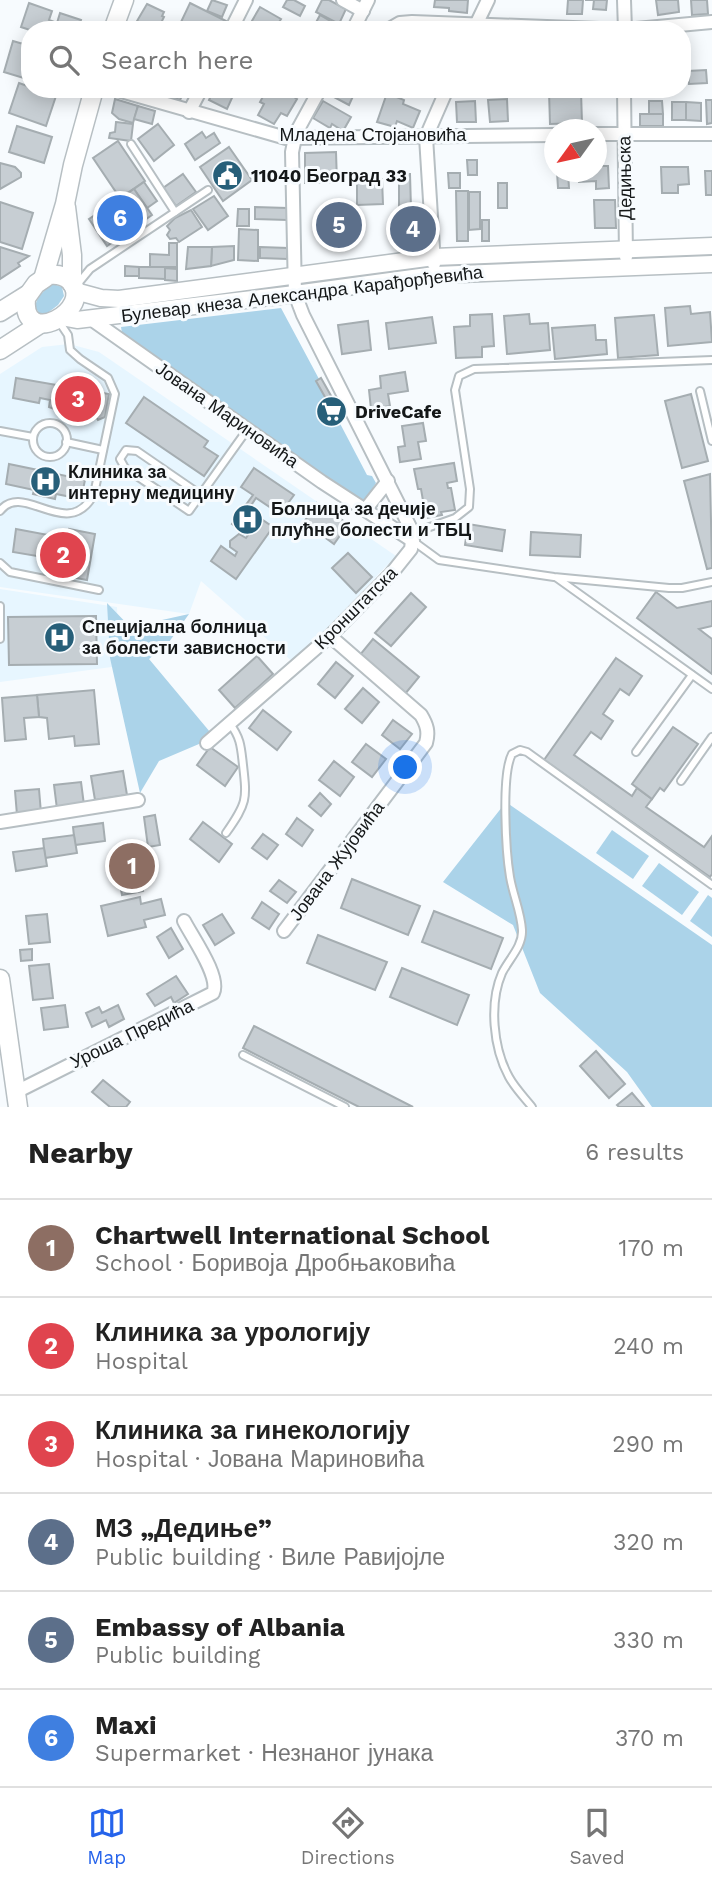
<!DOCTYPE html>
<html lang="en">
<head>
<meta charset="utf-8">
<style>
	body { margin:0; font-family:"Work Sans",sans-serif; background:#f6f6f6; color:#222 }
	.compass { position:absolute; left:544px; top:119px; width:63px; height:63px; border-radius:50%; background:#fff; box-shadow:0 4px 18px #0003; rotate:237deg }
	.you { position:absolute; left:406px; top:768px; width:24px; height:24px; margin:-18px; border:5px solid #fff; border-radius:50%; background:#1a73e8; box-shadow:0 0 0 10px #1a73e833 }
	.badge { display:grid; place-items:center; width:46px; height:46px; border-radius:50%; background:#2563eb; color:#fff; font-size:23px; font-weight:700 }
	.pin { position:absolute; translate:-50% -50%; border:4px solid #fff; box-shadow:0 2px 7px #0006 }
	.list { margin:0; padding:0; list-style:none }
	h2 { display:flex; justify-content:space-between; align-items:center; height:91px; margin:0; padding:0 28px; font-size:30px }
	h2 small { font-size:23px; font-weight:400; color:#767676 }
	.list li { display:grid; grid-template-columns:46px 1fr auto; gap:21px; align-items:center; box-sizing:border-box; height:98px; padding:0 28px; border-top:2px solid #e0e0e0 }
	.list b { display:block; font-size:26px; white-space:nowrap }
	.list p { margin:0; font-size:23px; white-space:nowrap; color:#767676 }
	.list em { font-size:23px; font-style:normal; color:#767676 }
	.icon { flex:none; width:38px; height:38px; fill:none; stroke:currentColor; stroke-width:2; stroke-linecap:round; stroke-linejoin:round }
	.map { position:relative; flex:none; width:712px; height:1107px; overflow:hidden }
	.search { position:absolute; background:#fff; box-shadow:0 4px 18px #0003; left:21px; right:21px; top:21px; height:77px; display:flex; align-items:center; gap:18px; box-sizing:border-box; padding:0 24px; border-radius:28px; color:#767676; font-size:26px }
	.sheet { height:679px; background:#fff }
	nav { display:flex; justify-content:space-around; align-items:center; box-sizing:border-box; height:98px; border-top:2px solid #e0e0e0; background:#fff; font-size:19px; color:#767676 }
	nav a { display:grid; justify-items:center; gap:4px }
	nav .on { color:#2563eb }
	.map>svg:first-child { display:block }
</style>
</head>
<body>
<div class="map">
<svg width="712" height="1107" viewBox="0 0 712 1107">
	<rect width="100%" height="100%" fill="#f7fbfe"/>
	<g fill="#e7f6ff">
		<polygon points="69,344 99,352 396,556 294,663 201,581 189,614 0,587 0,374 42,347"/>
		<polygon points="0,589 117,607 119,666 0,682"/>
	</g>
	<g fill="#abd3e9">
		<path d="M53 284 62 287 64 296 58 305 45 315 39 313 35 307C37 296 44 290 53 284Z"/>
		<polygon points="281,308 319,379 316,382 327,400 320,405 327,416 334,412 367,475 372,476 376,483 363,504 122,333 121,327"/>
		<polygon points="107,603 135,632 162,620 189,614 169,642 149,659 210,732 199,744 159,761 140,793 110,658"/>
		<polygon points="506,802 712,945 712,1107 652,1107 627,1072 540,993 513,925 443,882"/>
		<polygon points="612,830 649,856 633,879 596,853"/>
		<polygon points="659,863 699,892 682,915 642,886"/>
		<polygon points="708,895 712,898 712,937 690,921"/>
	</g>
	<g fill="#c7ced3" stroke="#a5adb1" stroke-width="2">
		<polygon points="212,0 227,5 222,17 207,11"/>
		<polygon points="287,0 294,0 305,6 300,16 283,7"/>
		<polygon points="322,0 329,0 346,9 339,24 316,12"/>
		<polygon points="435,0 468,0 467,13 449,11 449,8 434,7"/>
		<polygon points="568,0 583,0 582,14 567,14"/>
		<polygon points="585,0 607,0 606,10 593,9 594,0"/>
		<polygon points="656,0 678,0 679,12 658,15"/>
		<polygon points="691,0 707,0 708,14 692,15"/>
		<polygon points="29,3 52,11 49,20 57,23 60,13 81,20 78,30 30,30 21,27"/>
		<polygon points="190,3 228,22 224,30 197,30 181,22"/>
		<polygon points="147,4 164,12 162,16 164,17 159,27 157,26 155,30 137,21"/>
		<polygon points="260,7 281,19 274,30 255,30 249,26"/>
		<polygon points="320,15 337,25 334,30 312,30"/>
		<polygon points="13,41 30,46 30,80 4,72"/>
		<polygon points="706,70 707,83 689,84 688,71"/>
		<polygon points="19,83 30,87 30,89 56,96 46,126 9,113"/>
		<polygon points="164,89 185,89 180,100 165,95"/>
		<polygon points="214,89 236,89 227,109 209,100"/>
		<polygon points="267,89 281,89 297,99 287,116 281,113 274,124 258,115 264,104 260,102"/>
		<polygon points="338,89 344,89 354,94 349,105 334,97"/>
		<polygon points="549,91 581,91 582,123 550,124"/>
		<polygon points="387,93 404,100 403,104 420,111 413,128 397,121 395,127 377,122"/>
		<polygon points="115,99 138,106 133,123 119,119 112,113"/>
		<polygon points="507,99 508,121 490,122 488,100"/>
		<polygon points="706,100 712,100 712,123 707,124"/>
		<polygon points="323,101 351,117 343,131 332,124 330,128 313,118"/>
		<polygon points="475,101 476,122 457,122 456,102"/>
		<polygon points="649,101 662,101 663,114 649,114"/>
		<rect x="672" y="102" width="14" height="18"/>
		<polygon points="686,102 701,103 701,121 686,120"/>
		<polygon points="138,106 155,111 152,124 134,119"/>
		<rect x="640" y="114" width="23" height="12"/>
		<polygon points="116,122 133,124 131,141 109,138 110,133 115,132"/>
		<polygon points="158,124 174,145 154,161 138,139"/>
		<polygon points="17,126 52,137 44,163 9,152"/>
		<polygon points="202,132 206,138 214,133 220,143 195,160 185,144"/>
		<polygon points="118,141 145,181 120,198 93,158"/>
		<polygon points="229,147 252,180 223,201 200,167"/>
		<polygon points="336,152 337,182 305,183 305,153"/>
		<polygon points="467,160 477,160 477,175 468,175"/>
		<polygon points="0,163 15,167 21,173 21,177 0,189"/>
		<polygon points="596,166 608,166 609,188 596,189 596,181 579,182 578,172 596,172"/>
		<polygon points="661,167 688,167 689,184 678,185 678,193 662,193"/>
		<polygon points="705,171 712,171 712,195 706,195"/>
		<polygon points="557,172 568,172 569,188 558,188"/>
		<polygon points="448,173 460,173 460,188 449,188"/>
		<polygon points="183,174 196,192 176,206 163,188"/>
		<polygon points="399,174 410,174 411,208 399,208"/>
		<polygon points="357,179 382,179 383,204 357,205"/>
		<polygon points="144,182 157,201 147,208 134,189"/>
		<rect x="498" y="183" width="9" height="25"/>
		<polygon points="134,189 152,215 107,246 89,219"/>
		<polygon points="456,191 468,191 468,241 457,241"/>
		<polygon points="469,192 480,192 480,229 469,230"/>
		<polygon points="214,196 228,216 208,230 193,209"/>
		<polygon points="594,200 615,200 616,228 595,228"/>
		<polygon points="0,202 33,213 22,249 0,242"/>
		<polygon points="255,207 287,208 287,220 255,219"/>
		<polygon points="238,209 249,209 249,226 237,226"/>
		<polygon points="351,209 352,241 328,242 326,210"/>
		<polygon points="191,210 202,227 179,242 176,238 170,239 167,235 170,230 167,226 175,218"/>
		<polygon points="422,213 424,245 403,246 402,214"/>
		<rect x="482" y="220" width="7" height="21"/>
		<polygon points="239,229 258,230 258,261 238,260"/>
		<polygon points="169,243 177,243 177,267 150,267 150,254 169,255"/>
		<polygon points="234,246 234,260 211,266 212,247"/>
		<polygon points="0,247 29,256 18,263 20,266 0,279"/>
		<polygon points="188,247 212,247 211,266 186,269"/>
		<polygon points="260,247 288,248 287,259 260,258"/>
		<polygon points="125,266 139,267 139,276 125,276"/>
		<polygon points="139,267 165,267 165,279 139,278"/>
		<polygon points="165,268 177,269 177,281 165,280"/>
		<polygon points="690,306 691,314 710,312 712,342 668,346 665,308"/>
		<polygon points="492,314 494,346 482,347 482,357 456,358 454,327 470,326 470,315"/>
		<polygon points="529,314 530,324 548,323 550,350 507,354 504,316"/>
		<polygon points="654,315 658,355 618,358 615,318"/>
		<polygon points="432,317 436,343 389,349 386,323"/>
		<polygon points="368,321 371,350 342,354 338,325"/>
		<polygon points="595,325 596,340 606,340 607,354 555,359 552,328"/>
		<polygon points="405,372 408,391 388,394 390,406 371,409 369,390 381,388 380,376"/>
		<polygon points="16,378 109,394 105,417 98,420 94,413 76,410 77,404 70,403 68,410 63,410 63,412 49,407 50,400 40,398 39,403 13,398"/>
		<polygon points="321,378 343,417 338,420 316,381"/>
		<polygon points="691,394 708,461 682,468 665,401"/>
		<polygon points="144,397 208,441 204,447 218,456 204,476 126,423"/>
		<polygon points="423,423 426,441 418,442 421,459 400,462 398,447 405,446 402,426"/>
		<polygon points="454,463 457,481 447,483 448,488 451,488 455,510 441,512 442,515 426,518 421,489 418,489 414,469"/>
		<polygon points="9,464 43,471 44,469 52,470 52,473 85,480 81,499 56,494 55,499 33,494 34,490 6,484"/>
		<polygon points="254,468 294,495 280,514 256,498 248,510 273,527 236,579 211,561 221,546 235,556 237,552 230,547 230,541 239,534 246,538 248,535 232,524 253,495 241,487"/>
		<polygon points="710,474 712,568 707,569 684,481"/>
		<polygon points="317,503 348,524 334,544 304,522"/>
		<polygon points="468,524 505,530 502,551 465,545"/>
		<polygon points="16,529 59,537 59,542 67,543 69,529 95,534 87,580 61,575 63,565 54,564 55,559 13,552"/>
		<polygon points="531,532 581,535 580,557 530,555"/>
		<polygon points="348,553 372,577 356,593 332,568"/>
		<polygon points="656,592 677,608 712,601 712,626 699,629 712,639 712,674 637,618"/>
		<polygon points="411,593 426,607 391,646 375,633"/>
		<polygon points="96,616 97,664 9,665 8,617"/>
		<polygon points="373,639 419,677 405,694 359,656"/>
		<polygon points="257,656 273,674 235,708 219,690"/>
		<polygon points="616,658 642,676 629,695 620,689 603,714 613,721 601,739 591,732 574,755 632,796 637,788 652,799 646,807 704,847 712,836 712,874 710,877 544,760"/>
		<polygon points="336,662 353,676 335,698 318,684"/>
		<polygon points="363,688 379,702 362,723 345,709"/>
		<polygon points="94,690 99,744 75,746 74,736 49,739 47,718 39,717 37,695"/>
		<polygon points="37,695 39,717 24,718 26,739 5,741 2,698"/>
		<polygon points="263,710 291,732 277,750 249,728"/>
		<polygon points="393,720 412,734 400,749 382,735"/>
		<polygon points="673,727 698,744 664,791 660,788 652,799 632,784"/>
		<polygon points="366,744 386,759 372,777 352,762"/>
		<polygon points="210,747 238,767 225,786 197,765"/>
		<polygon points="334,761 354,777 340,796 319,780"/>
		<polygon points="123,771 127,795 95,800 91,776"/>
		<polygon points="81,782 84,805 57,809 54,785"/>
		<polygon points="39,789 41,813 17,815 15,791"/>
		<polygon points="320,793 331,804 321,816 309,806"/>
		<polygon points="155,815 160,845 148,847 144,817"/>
		<polygon points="297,818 313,830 302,846 286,834"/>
		<polygon points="203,822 232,844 219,862 190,839"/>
		<polygon points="103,823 105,841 75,845 73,827"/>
		<polygon points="263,834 278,845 267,859 252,848"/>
		<polygon points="74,835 77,853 45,858 43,839"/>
		<polygon points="44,848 47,866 16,871 13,852"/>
		<polygon points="136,859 143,891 122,895 116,863"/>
		<polygon points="352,879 420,906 408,935 341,908"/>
		<polygon points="279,880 296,892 287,903 270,891"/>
		<polygon points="140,897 141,904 161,899 165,915 144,920 146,927 108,936 101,906"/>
		<polygon points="262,902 279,914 269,929 252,918"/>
		<polygon points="434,911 503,938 491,969 422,942"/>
		<polygon points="47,914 50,942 29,944 26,916"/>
		<polygon points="222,914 234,933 215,945 203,925"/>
		<polygon points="171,928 183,949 169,958 157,937"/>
		<polygon points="318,935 387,962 375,990 307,963"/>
		<polygon points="32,949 32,960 21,961 20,950"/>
		<polygon points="49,964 53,998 33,1000 29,966"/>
		<polygon points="402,968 469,995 457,1025 390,997"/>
		<polygon points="176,976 188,994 174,1003 171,997 155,1006 147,994"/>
		<polygon points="65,1005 68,1027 44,1030 41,1008"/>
		<polygon points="118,1005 124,1019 109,1027 106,1020 92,1027 86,1013 99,1007 102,1013"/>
		<polygon points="254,1026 413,1107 359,1107 243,1048"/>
		<polygon points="596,1051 625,1084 609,1098 580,1066"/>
		<polygon points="103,1080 130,1102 126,1107 110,1107 92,1092"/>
		<polygon points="632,1093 644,1107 619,1107 617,1105"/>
	</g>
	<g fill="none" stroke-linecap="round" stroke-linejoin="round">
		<defs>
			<g id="service">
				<polyline points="131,144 175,212"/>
				<polyline points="76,286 90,269 208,190"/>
				<polyline points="700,391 712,441"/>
				<circle cx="50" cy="440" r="17"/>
				<polyline points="0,431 33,437"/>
				<polyline points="66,442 103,450"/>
				<polyline points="201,495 137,451 126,450 120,459 125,468 189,511 247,430"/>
				<path d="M0 511C23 480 68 543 94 494L115 394 108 378 80 359 70 350 68 335 58 320"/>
				<polyline points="413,533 455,518 469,507 470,489 455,390 459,376 474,369 712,360"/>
				<polyline points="413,541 439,560 554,577 669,588 682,588 712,582"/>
				<polyline points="0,563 10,572 99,590"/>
				<polyline points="557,578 712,689"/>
				<polyline points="0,639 0,606"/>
				<polyline points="636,752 692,675"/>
				<polyline points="681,781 712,737"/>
				<path d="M226 833C247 803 247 800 243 765 241 748 241 738 230 724"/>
				<polyline points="243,1055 345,1107"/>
				<path d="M532 1107C524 1097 515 1088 509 1077 493 1048 489 1003 502 973 509 959 523 946 522 930 521 912 513 895 510 877 506 853 501 775 512 754L520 750 527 752 712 885"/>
			</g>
			<g id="minor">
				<polyline points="343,0 363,11"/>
				<polyline points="624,0 625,30"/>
				<polyline points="474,29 488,0"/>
				<polyline points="231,30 246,0"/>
				<polyline points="353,30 368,0"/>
				<polyline points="388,30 400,23 412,22 625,30 712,22"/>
				<polyline points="114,89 286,138 554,135"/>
				<polyline points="624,89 626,257"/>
				<polyline points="189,112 201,89"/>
				<polyline points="596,134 712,134"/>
				<polyline points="434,264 426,137 447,89"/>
				<polyline points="91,319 322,482 413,541"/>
				<polyline points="365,510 388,481"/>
				<polyline points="207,743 330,636 391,574 411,549 413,533 410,527 303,315 295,294 292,152 296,133 320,89"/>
				<polyline points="0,822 138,800"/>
				<path d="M284 931 426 743C429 732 427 725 421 715L330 636"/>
				<path d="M16 1092 213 993C221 977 192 937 184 921"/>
			</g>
			<g id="tertiary">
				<polyline points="75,291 101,298 119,299 434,257 712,246"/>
				<polyline points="61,317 77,320 295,294 435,275 712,264"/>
			</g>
			<g id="secondary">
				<polyline points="113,30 124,0"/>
				<polyline points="66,207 72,255 72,284"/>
				<path d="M49 275C57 274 64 275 70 281 96 309 21 351 26 298L36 284Z"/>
				<polyline points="43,279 65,204 73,165 94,89"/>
				<polyline points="0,312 27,295"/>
				<polyline points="0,350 40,324"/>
				<polyline points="0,979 18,1107"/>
			</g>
		</defs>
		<use href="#service" stroke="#b7bfc3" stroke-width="10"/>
		<use href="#minor" stroke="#b7bfc3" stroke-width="16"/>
		<use href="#tertiary" stroke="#b7bfc3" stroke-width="19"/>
		<use href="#secondary" stroke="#b7bfc3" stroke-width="21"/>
		<use href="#service" stroke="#fff" stroke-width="6"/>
		<use href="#minor" stroke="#fff" stroke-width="12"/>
		<use href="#tertiary" stroke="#fff" stroke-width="16"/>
		<use href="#secondary" stroke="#fff" stroke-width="18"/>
	</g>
	<defs>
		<symbol id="civic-disc" viewBox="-11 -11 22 22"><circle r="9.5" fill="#275f79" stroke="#f7fbfe"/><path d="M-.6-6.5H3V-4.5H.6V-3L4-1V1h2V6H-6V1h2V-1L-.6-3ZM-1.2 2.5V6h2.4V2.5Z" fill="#fff"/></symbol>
		<symbol id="supermarket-disc" viewBox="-11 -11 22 22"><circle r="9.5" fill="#275f79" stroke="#f7fbfe"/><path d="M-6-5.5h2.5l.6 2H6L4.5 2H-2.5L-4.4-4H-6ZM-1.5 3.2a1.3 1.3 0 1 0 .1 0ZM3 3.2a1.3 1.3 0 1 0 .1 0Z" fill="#fff"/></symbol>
		<symbol id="hospital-disc" viewBox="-11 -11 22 22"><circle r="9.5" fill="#275f79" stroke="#f7fbfe"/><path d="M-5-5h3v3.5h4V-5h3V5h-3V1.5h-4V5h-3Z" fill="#fff"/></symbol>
	</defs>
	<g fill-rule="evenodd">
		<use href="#civic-disc" x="210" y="158" width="35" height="35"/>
		<use href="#supermarket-disc" x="314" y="394" width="35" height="35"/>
		<use href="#hospital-disc" x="28" y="464" width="35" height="35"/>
		<use href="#hospital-disc" x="230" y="502" width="35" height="35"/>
		<use href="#hospital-disc" x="42" y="620" width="35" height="35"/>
	</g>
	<g text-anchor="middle" stroke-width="6" stroke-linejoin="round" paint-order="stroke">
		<g font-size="18" fill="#141718" stroke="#f7fbfe">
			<text x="373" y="141">Младена Стојановића</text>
			<text transform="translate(625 178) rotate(-91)" y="6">Дедињска</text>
			<text transform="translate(302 294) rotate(-7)" y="6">Булевар кнеза Александра Карађорђевића</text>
			<text transform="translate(227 415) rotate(35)" y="6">Јована Мариновића</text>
			<text transform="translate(356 608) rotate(-45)" y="6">Кронштатска</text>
			<text transform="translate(337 861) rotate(-53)" y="6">Јована Жујовића</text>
			<text transform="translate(132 1034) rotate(-26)" y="6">Уроша Предића</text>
		</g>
		<g font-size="18" font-weight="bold" fill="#141718" stroke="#f7fbfe" text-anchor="start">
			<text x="251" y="182">11040 Београд 33</text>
			<text x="355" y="418">DriveCafe</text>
			<text x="68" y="478">Клиника за<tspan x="68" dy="21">интерну медицину</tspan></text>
			<text x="271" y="515">Болница за дечије<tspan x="271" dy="21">плућне болести и ТБЦ</tspan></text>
			<text x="82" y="633">Специјална болница<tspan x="82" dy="21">за болести зависности</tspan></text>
		</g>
	</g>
</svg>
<svg class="compass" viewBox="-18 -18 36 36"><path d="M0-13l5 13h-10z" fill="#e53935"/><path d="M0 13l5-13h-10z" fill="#767676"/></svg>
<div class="you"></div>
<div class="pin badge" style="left:132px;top:866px;background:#8d6e63">1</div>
<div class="pin badge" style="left:63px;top:555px;background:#e0444e">2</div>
<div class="pin badge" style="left:78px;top:399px;background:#e0444e">3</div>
<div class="pin badge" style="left:413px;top:229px;background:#5c6f8a">4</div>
<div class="pin badge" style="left:339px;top:225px;background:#5c6f8a">5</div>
<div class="pin badge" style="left:120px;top:218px;background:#3f7fe0">6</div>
<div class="search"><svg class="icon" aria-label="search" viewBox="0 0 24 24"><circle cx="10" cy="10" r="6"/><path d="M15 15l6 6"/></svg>Search here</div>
</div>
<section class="sheet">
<h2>Nearby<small>6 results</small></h2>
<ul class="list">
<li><span class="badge" style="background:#8d6e63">1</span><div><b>Chartwell International School</b><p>School · Боривоја Дробњаковића</p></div><em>170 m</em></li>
<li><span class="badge" style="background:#e0444e">2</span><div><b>Клиника за урологију</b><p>Hospital</p></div><em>240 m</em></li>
<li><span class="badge" style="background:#e0444e">3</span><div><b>Клиника за гинекологију</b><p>Hospital · Јована Мариновића</p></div><em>290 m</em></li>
<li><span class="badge" style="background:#5c6f8a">4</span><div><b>МЗ „Дедиње”</b><p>Public building · Виле Равијојле</p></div><em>320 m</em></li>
<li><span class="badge" style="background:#5c6f8a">5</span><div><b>Embassy of Albania</b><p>Public building</p></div><em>330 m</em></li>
<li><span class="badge" style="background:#3f7fe0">6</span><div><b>Maxi</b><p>Supermarket · Незнаног јунака</p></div><em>370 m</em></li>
</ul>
</section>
<nav>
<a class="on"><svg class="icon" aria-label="map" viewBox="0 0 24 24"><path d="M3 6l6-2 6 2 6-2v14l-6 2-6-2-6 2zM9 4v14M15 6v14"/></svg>Map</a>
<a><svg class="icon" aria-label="directions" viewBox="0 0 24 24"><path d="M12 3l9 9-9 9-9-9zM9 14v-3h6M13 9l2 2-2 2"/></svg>Directions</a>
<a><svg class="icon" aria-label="saved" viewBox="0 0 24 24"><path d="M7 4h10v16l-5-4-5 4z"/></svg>Saved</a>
</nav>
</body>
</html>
